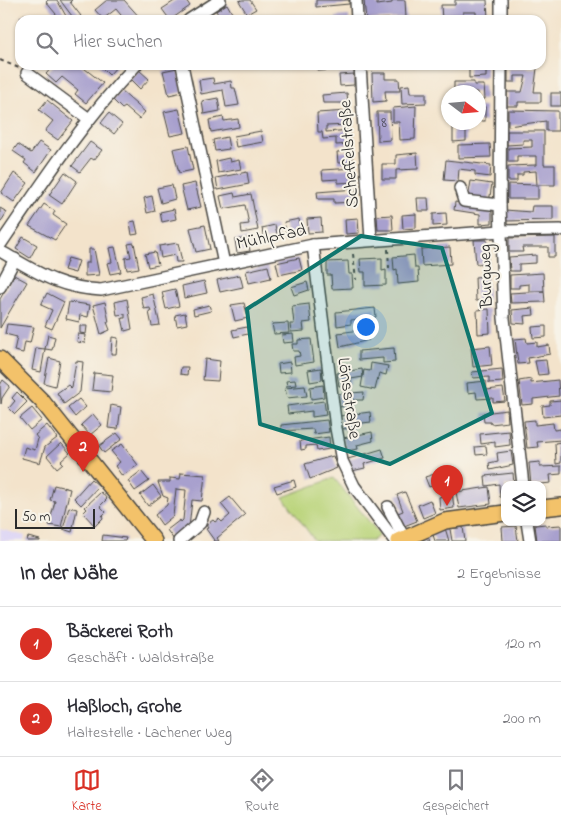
<!DOCTYPE html>
<html lang="de">
<head>
<meta charset="utf-8">
<style>
	body { margin:0; font-family:"Indie Flower",sans-serif; background:#f7f7f7; color:#2b2b33 }
	.controls { position:absolute; right:15px; bottom:15px; display:grid; overflow:hidden; border-radius:10px; box-shadow:0 1px 4px #0004 }
	.controls button { width:45px; height:45px; display:grid; place-items:center; padding:0; border:0; border-bottom:1px solid #e1e1e2; background:#fff; color:#2b2b33; font:25px sans-serif }
	.compass { position:absolute; left:441px; top:85px; width:45px; height:45px; border-radius:50%; background:#fff; box-shadow:0 1px 4px #0004; rotate:106deg }
	.scale { position:absolute; left:15px; bottom:12px; width:80px; box-sizing:border-box; padding-left:5px; border:2px solid #2b2b2b; border-top:0; font-size:14px; line-height:18px; white-space:nowrap; color:#2b2b2b; -webkit-text-stroke:4px #f7f3e8; paint-order:stroke }
	.you { position:absolute; left:365px; top:326px; width:18px; height:18px; margin:-12px; border:4px solid #fff; border-radius:50%; background:#1a73e8; box-shadow:0 0 0 8px #1a73e833 }
	.badge { display:grid; place-items:center; width:32px; height:32px; border-radius:50%; background:#d93025; color:#fff; font-size:16px; font-weight:700 }
	.pin { position:absolute; translate:-50% -41px; filter:drop-shadow(0 1px 2px #0008) }
	.pin::after { content:''; position:absolute; top:26px; width:18px; height:15px; background:inherit; clip-path:polygon(0 0,100% 0,50% 100%) }
	.list { margin:0; padding:0; list-style:none }
	h2 { display:flex; justify-content:space-between; align-items:center; height:65px; margin:0; padding:0 20px; font-size:21px }
	h2 small { font-size:16px; font-weight:400; color:#7c7c81 }
	.list li { display:grid; grid-template-columns:32px 1fr auto; gap:15px; align-items:center; box-sizing:border-box; height:75px; padding:0 20px; border-top:1px solid #e1e1e2 }
	.list b { display:block; font-size:19px; white-space:nowrap }
	.list p { margin:0; font-size:16px; white-space:nowrap; color:#7c7c81 }
	.list em { font-size:16px; font-style:normal; color:#7c7c81 }
	.icon { flex:none; width:28px; height:28px; fill:none; stroke:currentColor; stroke-width:2; stroke-linecap:round; stroke-linejoin:round }
	.map { position:relative; flex:none; width:561px; height:541px; overflow:hidden }
	.search { position:absolute; background:#fff; box-shadow:0 1px 4px #0004; left:15px; right:15px; top:15px; height:55px; display:flex; align-items:center; gap:12px; box-sizing:border-box; padding:0 18px; border-radius:15px; color:#7c7c81; font-size:19px }
	.sheet { height:215px; background:#fff }
	nav { display:flex; justify-content:space-around; align-items:center; box-sizing:border-box; height:70px; border-top:1px solid #e1e1e2; background:#fff; font-size:14px; color:#7c7c81 }
	nav a { display:grid; justify-items:center; gap:2px }
	nav .on { color:#d93025 }
	.map>svg:first-child { display:block }
</style>
</head>
<body>
<div class="map">
<svg width="561" height="541" viewBox="0 0 561 541">
	<rect width="100%" height="100%" fill="#f7f3e8"/>
	<filter id="ink" filterUnits="userSpaceOnUse"><feTurbulence type="fractalNoise" baseFrequency=".02" numOctaves="2"/><feDisplacementMap in="SourceGraphic" scale="10" xChannelSelector="R" yChannelSelector="G"/><feConvolveMatrix kernelMatrix="1 2 1 2 8 2 1 2 1" color-interpolation-filters="sRGB"/></filter>
	<filter id="wash" filterUnits="userSpaceOnUse"><feTurbulence type="fractalNoise" baseFrequency=".0096" numOctaves="4" result="noise"/><feDisplacementMap in="SourceGraphic" scale="20" xChannelSelector="R" yChannelSelector="G"/><feGaussianBlur stdDeviation="1.12" result="paint"/><feColorMatrix in="noise" values="0 0 0 0 0 0 0 0 0 0 0 0 0 0 0 0 0 1.4 0 .05"/><feComposite in="paint" operator="in"/></filter>
	<g filter="url(#wash)">
		<rect width="100%" height="100%" fill="#f3e3cb"/>
		<polygon fill="#ddd5f6" points="0,529 25,536 24,541 0,541"/>
		<polygon fill="#bad47a" stroke="#728052" points="334,478 380,535 372,541 315,541 283,497"/>
		<g id="blocks">
			<g fill="#a8a0ce">
				<polygon points="48,0 57,0 66,16 61,20 46,2"/>
				<polygon points="60,0 72,0 70,2 81,16 75,20"/>
				<polygon points="107,0 124,0 142,20 125,20 116,9 103,19 95,10"/>
				<polygon points="176,0 186,0 190,6 170,20 162,9"/>
				<polygon points="242,0 250,0 256,9 247,14 239,1"/>
				<polygon points="316,0 349,0 349,4 316,7"/>
				<polygon points="364,0 377,0 377,5 392,3 392,0 405,0 406,18 366,20"/>
				<polygon points="455,0 487,0 488,20 476,20 476,12 463,12 463,20 442,20 441,5 455,5"/>
				<polygon points="227,4 236,20 222,20 216,11"/>
				<polygon points="25,14 30,20 20,18"/>
				<polygon points="509,15 523,16 523,20 509,20"/>
				<polygon points="349,16 349,20 336,20 336,17"/>
				<polygon points="54,65 80,65 103,83 86,103 75,94 78,90 62,77 56,83 46,74"/>
				<polygon points="99,65 118,65 109,75"/>
				<polygon points="317,65 332,65 332,70 318,71"/>
				<polygon points="469,65 486,65 486,77 469,78"/>
				<polygon points="177,68 183,92 169,95 163,71"/>
				<polygon points="508,68 537,68 534,92 541,92 541,102 518,102 518,106 507,106 507,92 522,92 526,76 515,76 515,82 508,82"/>
				<polygon points="139,70 149,79 140,89 130,79"/>
				<polygon points="372,73 385,73 385,79 399,79 400,91 385,91 386,101 373,102"/>
				<polygon points="354,74 354,85 340,86 339,75"/>
				<polygon points="213,78 214,84 231,81 232,88 235,88 239,105 226,107 223,90 201,94 199,80"/>
				<polygon points="454,82 474,82 474,85 484,85 485,99 478,99 478,92 454,92"/>
				<polygon points="409,85 410,93 426,93 426,103 402,104 401,86"/>
				<polygon points="121,91 145,112 139,119 125,107 122,109 113,100"/>
				<polygon points="347,93 348,103 323,103 322,95"/>
				<rect x="551" y="93" width="10" height="13"/>
				<polygon points="218,98 220,111 204,114 202,101"/>
				<polygon points="47,100 73,121 58,140 45,131 53,121 39,110"/>
				<polygon points="416,106 415,139 400,140 399,122 393,122 393,108"/>
				<rect x="478" y="107" width="7" height="14"/>
				<polygon points="179,109 185,133 170,136 164,112"/>
				<polygon points="508,110 558,111 558,131 546,131 546,121 508,126"/>
				<polygon points="348,111 349,125 326,126 326,132 350,130 351,144 336,145 336,138 323,139 322,132 318,132 317,113"/>
				<polygon points="377,112 390,112 391,140 378,141"/>
				<polygon points="109,113 122,124 114,134 101,123"/>
				<polygon points="223,117 224,121 238,119 239,127 211,132 209,120"/>
				<polygon points="453,124 466,124 466,141 453,142"/>
				<polygon points="261,131 263,142 236,147 234,136"/>
				<polygon points="507,131 544,131 544,165 555,165 555,185 538,185 538,199 508,199 508,184 537,185 536,171 523,172 523,175 517,175 517,181 508,181 508,166 536,165 536,156 517,156 517,162 508,162 508,148 532,147 532,140 523,140 523,144 507,145"/>
				<polygon points="227,137 229,149 215,151 213,140"/>
				<polygon points="39,142 51,150 36,172 24,163 26,160 13,151 18,144 31,153"/>
				<polygon points="90,142 102,150 94,160 91,158 80,172 72,166"/>
				<polygon points="490,144 491,157 458,158 458,145"/>
				<polygon points="188,146 193,170 179,173 173,149"/>
				<polygon points="352,151 353,162 338,163 337,152"/>
				<polygon points="417,153 418,169 396,170 396,179 382,179 382,164 396,164 396,155"/>
				<polygon points="229,158 230,162 239,160 241,169 218,173 216,161"/>
				<polygon points="446,160 491,165 490,177 475,175 475,171 459,169 458,181 444,180"/>
				<polygon points="354,168 355,182 338,183 338,179 323,180 322,170"/>
				<polygon points="65,172 77,181 62,204 49,195"/>
				<polygon points="247,172 249,184 218,190 216,178"/>
				<polygon points="14,173 28,183 14,202 1,193"/>
				<polygon points="471,181 492,184 489,202 468,199"/>
				<polygon points="195,183 201,207 187,210 181,186"/>
				<polygon points="172,185 175,199 161,203 157,188"/>
				<polygon points="356,189 357,202 334,203 334,199 318,199 317,192"/>
				<polygon points="234,193 235,197 251,194 258,230 242,233 241,225 249,224 245,205 223,209 220,196"/>
				<polygon points="152,196 155,211 147,213 144,198"/>
				<polygon points="417,198 428,198 429,211 418,211"/>
				<polygon points="455,202 492,208 492,223 480,224 480,214 454,210"/>
				<polygon points="44,204 55,211 53,215 66,224 55,240 29,226"/>
				<polygon points="532,206 553,206 553,220 505,221 505,210 531,212"/>
				<polygon points="0,208 7,212 0,223"/>
				<polygon points="174,209 176,219 162,222 160,212"/>
				<polygon points="446,213 447,225 433,226 433,214"/>
				<polygon points="416,214 416,228 403,229 402,215"/>
				<polygon points="392,215 393,230 378,230 377,216"/>
				<polygon points="321,218 322,232 308,233 307,219"/>
				<polygon points="358,218 359,233 346,234 345,219"/>
				<polygon points="299,219 301,233 287,236 284,222"/>
				<polygon points="135,221 138,234 132,235 130,222"/>
				<polygon points="205,225 210,249 196,252 190,228"/>
				<polygon points="275,225 278,238 264,240 262,228"/>
				<polygon points="23,237 37,245 30,258 16,249"/>
				<polygon points="555,237 555,257 548,257 548,247 522,247 523,252 509,252 509,238"/>
				<polygon points="248,238 250,251 237,253 235,240"/>
				<polygon points="474,240 487,240 488,263 476,264"/>
				<polygon points="134,243 139,268 127,270 125,258 131,257 128,244"/>
				<polygon points="178,243 182,262 176,262 175,255 161,258 159,246"/>
				<polygon points="115,247 121,272 110,274 107,263 112,262 109,248"/>
				<polygon points="450,247 451,264 422,266 421,249"/>
				<polygon points="89,249 94,249 99,275 85,276 85,263 89,263"/>
				<polygon points="155,252 158,265 148,267 145,254"/>
				<polygon points="414,255 415,268 418,268 419,282 398,284 397,269 394,270 393,257"/>
				<polygon points="536,255 536,263 519,264 519,271 510,271 509,257"/>
				<polygon points="68,258 79,261 75,273 64,270"/>
				<polygon points="299,258 302,270 279,275 276,263"/>
				<polygon points="382,258 382,271 386,270 386,285 365,286 365,272 361,272 360,259"/>
				<polygon points="348,261 349,274 352,274 353,288 332,289 331,275 327,275 327,262"/>
				<polygon points="268,266 271,278 249,283 246,271"/>
				<polygon points="543,273 544,291 529,291 529,284 519,285 519,288 510,288 510,275"/>
				<polygon points="14,275 27,282 0,328 0,299"/>
				<polygon points="240,275 243,287 220,292 217,280"/>
				<polygon points="487,276 488,300 476,301 475,277"/>
				<polygon points="204,281 207,293 184,298 182,286"/>
				<polygon points="307,282 309,290 294,295 291,287"/>
				<polygon points="175,289 179,306 166,309 162,292"/>
				<polygon points="544,291 545,302 511,303 510,293"/>
				<polygon points="47,293 64,302 52,329 45,326 52,310 41,305"/>
				<polygon points="153,294 160,325 152,326 149,312 151,312 150,308 144,309 141,297"/>
				<polygon points="127,299 132,329 125,331 122,318 125,318 125,314 117,315 115,302"/>
				<polygon points="69,302 90,305 88,317 80,315 79,322 66,319"/>
				<polygon points="105,302 109,322 107,322 110,330 101,334 93,305"/>
				<polygon points="244,303 248,318 235,321 231,305"/>
				<polygon points="309,304 311,322 303,323 304,331 291,332 290,324 294,324 292,306"/>
				<polygon points="209,305 211,311 194,315 193,309"/>
				<polygon points="375,308 376,317 351,320 351,324 337,326 336,312"/>
				<polygon points="533,308 534,315 524,316 525,324 513,323 512,310"/>
				<polygon points="489,309 490,333 478,334 477,310"/>
				<polygon points="185,313 187,324 177,326 175,315"/>
				<polygon points="288,323 289,333 274,334 272,324"/>
				<polygon points="7,324 34,327 30,343 25,342 23,353 14,351 17,337 5,334"/>
				<polygon points="80,326 87,326 86,334 80,333"/>
				<polygon points="546,326 546,337 533,338 532,327"/>
				<polygon points="247,327 248,334 234,337 232,330"/>
				<polygon points="368,329 369,340 340,347 338,333"/>
				<polygon points="78,334 86,335 85,343 77,342"/>
				<polygon points="293,334 294,342 283,343 282,335"/>
				<polygon points="48,335 55,337 52,350 45,349"/>
				<polygon points="112,337 118,338 116,354 111,354"/>
				<polygon points="526,338 527,343 537,342 537,347 549,345 550,354 528,358 529,363 518,364 515,339"/>
				<polygon points="311,339 314,362 295,365 294,357 300,356 299,351 293,351 292,344 298,344 298,340"/>
				<polygon points="490,346 492,365 473,367 471,348"/>
				<polygon points="36,348 45,349 41,372 32,370"/>
				<polygon points="394,348 395,362 383,363 383,358 359,360 359,351"/>
				<polygon points="49,358 60,361 55,386 44,383"/>
				<polygon points="205,359 220,361 218,381 203,380"/>
				<polygon points="546,360 548,374 538,375 535,361"/>
				<polygon points="76,361 83,362 80,392 64,404 57,393 68,385 71,388 72,387"/>
				<polygon points="290,362 291,372 279,373 278,364"/>
				<polygon points="371,363 388,366 386,375 379,373 375,390 361,387 364,370 370,371"/>
				<polygon points="181,367 188,367 187,375 180,374"/>
				<polygon points="321,368 322,380 310,382 308,370"/>
				<polygon points="362,369 363,377 351,379 351,384 339,386 337,373"/>
				<polygon points="502,369 503,382 489,383 489,377 473,378 472,372"/>
				<polygon points="94,373 113,375 111,392 92,390"/>
				<polygon points="531,379 531,383 558,380 559,396 533,399 533,404 522,405 519,381"/>
				<polygon points="3,380 10,386 2,398 1,404 0,385"/>
				<polygon points="295,380 296,385 287,386 286,381"/>
				<polygon points="486,381 487,390 503,388 505,401 493,402 493,398 477,399 476,392 468,393 467,383"/>
				<polygon points="323,385 324,397 311,399 310,387"/>
				<polygon points="305,386 307,396 287,398 285,388"/>
				<polygon points="17,392 27,402 15,414 9,408 15,401 12,398"/>
				<polygon points="364,392 363,400 351,400 352,405 339,407 337,394"/>
				<polygon points="79,399 86,407 75,417 68,408"/>
				<polygon points="561,400 561,415 543,417 542,406 550,405 550,401"/>
				<polygon points="324,401 326,415 312,417 312,411 288,414 287,406"/>
				<polygon points="111,405 121,407 118,429 108,428"/>
				<polygon points="32,408 42,420 30,430 20,418"/>
				<polygon points="507,410 508,422 491,424 490,422 484,422 483,413"/>
				<polygon points="370,412 371,422 354,424 354,428 341,429 340,416"/>
				<polygon points="93,414 102,425 90,435 81,425"/>
				<polygon points="327,420 329,432 314,434 313,429 281,431 281,425"/>
				<polygon points="535,420 535,425 553,423 554,430 561,429 561,440 537,442 538,447 527,448 524,421"/>
				<polygon points="47,425 57,438 45,447 40,463 22,458 25,447 35,450 38,439 35,435"/>
				<polygon points="509,431 510,445 495,447 495,442 481,444 480,434"/>
				<polygon points="372,432 373,441 357,445 358,449 346,451 343,438"/>
				<polygon points="117,433 122,439 104,453 99,446"/>
				<polygon points="329,437 330,449 317,451 316,445 306,446 306,449 301,450 300,441"/>
				<polygon points="561,442 561,463 556,464 555,443"/>
				<polygon points="61,443 70,453 61,461 63,463 57,468 47,456"/>
				<polygon points="122,444 138,465 122,476 115,466 120,462 111,451"/>
				<polygon points="486,446 487,454 476,455 475,447"/>
				<polygon points="382,449 385,458 364,464 365,468 352,471 348,459"/>
				<polygon points="511,451 513,465 490,470 489,463 498,461 497,453"/>
				<polygon points="333,456 337,468 310,479 305,464"/>
				<polygon points="540,462 540,467 561,466 561,474 550,475 551,483 531,485 529,463"/>
				<polygon points="449,467 454,508 440,510 439,497 443,496 442,482 429,487 425,477 441,472 440,468"/>
				<polygon points="141,471 149,481 135,491 128,481"/>
				<polygon points="181,473 205,475 202,501 192,500 189,528 174,540 167,530 180,520 181,522 183,520 186,490 176,489 173,516 162,525 155,515 167,505 168,498 163,496 158,482 170,482 170,478 180,479"/>
				<polygon points="513,473 514,485 505,485 505,497 500,497 499,484 486,486 485,476"/>
				<polygon points="91,479 99,486 81,505 74,498"/>
				<polygon points="294,480 296,487 277,493 274,486"/>
				<polygon points="54,485 70,489 61,527 49,525 55,501 50,500"/>
				<polygon points="153,485 161,496 148,506 140,495"/>
				<polygon points="489,487 491,504 459,508 456,492"/>
				<polygon points="101,492 107,499 100,506 106,512 102,516 103,518 95,526 83,513 87,509 85,507"/>
				<polygon points="405,492 417,521 404,526 398,513 403,511 397,495"/>
				<polygon points="230,497 245,515 217,538 219,541 213,541 214,540 206,529 208,528 206,525 213,520 215,522 219,519 222,522 230,515 221,504"/>
				<polygon points="430,500 435,513 423,518 418,505"/>
				<polygon points="69,507 77,509 72,532 63,529"/>
				<polygon points="546,524 546,526 561,525 561,541 537,541 535,525"/>
				<polygon points="516,526 518,541 503,541 502,527"/>
				<polygon points="463,527 465,541 452,541 450,529"/>
				<polygon points="445,528 449,541 435,541 432,532"/>
				<polygon points="103,535 126,538 125,541 102,541"/>
				<polygon points="427,535 430,541 414,541"/>
				<polygon points="28,537 40,540 40,541 27,541"/>
			</g>
		</g>
	</g>
	<g filter="url(#ink)">
		<use href="#blocks" fill-opacity="0" stroke="#494743" stroke-width="1"/>
		<g fill="none" stroke-linecap="round" stroke-linejoin="round">
			<defs>
				<g id="minor">
					<polyline points="356,0 357,20"/>
					<polyline points="189,20 220,0"/>
					<polyline points="501,20 501,0"/>
					<polyline points="182,65 224,264"/>
					<polyline points="360,65 371,240"/>
					<polyline points="501,65 500,205 504,318 523,485"/>
					<polyline points="27,73 89,119"/>
					<polyline points="460,188 464,201 500,205"/>
					<path d="M0 245C42 183 84 120 136 65"/>
					<polyline points="313,245 336,428 342,461 354,486 395,541"/>
					<path d="M0 251C37 272 58 288 101 290L313 245 501 231 561 230"/>
					<polyline points="0,287 15,259"/>
					<polyline points="388,507 404,538"/>
					<polyline points="527,522 530,541"/>
					<polyline points="179,541 200,523 204,512"/>
				</g>
				<g id="major">
					<polyline points="0,359 42,401 154,541"/>
					<polyline points="542,508 561,506"/>
					<polyline points="399,541 445,521 505,513"/>
				</g>
			</defs>
			<use href="#minor" stroke="#494743" stroke-width="14"/>
			<use href="#major" stroke="#494743" stroke-width="18"/>
			<g stroke="#494743" stroke-width="2" stroke-dasharray="4 4" stroke-linecap="butt">
				<polyline points="0,60 19,68"/>
				<polyline points="388,249 389,268"/>
				<polyline points="353,254 356,280"/>
			</g>
			<use href="#minor" stroke="#fff" stroke-width="11"/>
			<use href="#major" stroke="#f3c26a" stroke-width="15"/>
		</g>
	</g>
	<path fill="#0f766e" fill-opacity="0.2" stroke="#0f766e" stroke-width="4" stroke-linejoin="round" d="M361 236 442 248 492 413 390 464 260 424 247 309Z"/>
	<g text-anchor="middle" stroke-width="4" stroke-linejoin="round" paint-order="stroke">
		<g font-size="15" fill="#4a4854">
			<text x="384" y="127">8</text>
		</g>
		<g font-size="18" fill="#2b2b2b" stroke="#f7f3e8">
			<text transform="translate(348 154) rotate(-94)" y="6">Scheffelstraße</text>
			<text transform="translate(271 236) rotate(-12)" y="6">Mühlpfad</text>
			<text transform="translate(485 276) rotate(-92)" y="6">Burgweg</text>
			<text transform="translate(350 398) rotate(82)" y="6">Lönsstraße</text>
		</g>
	</g>
</svg>
<div class="controls">
<button><svg class="icon" aria-label="layers" viewBox="0 0 24 24"><path d="M12 4l9 5-9 5-9-5zM3 14l9 5 9-5"/></svg></button>
</div>
<svg class="compass" viewBox="-18 -18 36 36"><path d="M0-13l5 13h-10z" fill="#e53935"/><path d="M0 13l5-13h-10z" fill="#7c7c81"/></svg>
<div class="scale">50 m</div>
<div class="you"></div>
<div class="pin badge" style="left:447px;top:506px">1</div>
<div class="pin badge" style="left:83px;top:472px">2</div>
<div class="search"><svg class="icon" aria-label="search" viewBox="0 0 24 24"><circle cx="10" cy="10" r="6"/><path d="M15 15l6 6"/></svg>Hier suchen</div>
</div>
<section class="sheet">
<h2>In der Nähe<small>2 Ergebnisse</small></h2>
<ul class="list">
<li><span class="badge">1</span><div><b>Bäckerei Roth</b><p>Geschäft · Waldstraße</p></div><em>120 m</em></li>
<li><span class="badge">2</span><div><b>Haßloch, Grohe</b><p>Haltestelle · Lachener Weg</p></div><em>200 m</em></li>
</ul>
</section>
<nav>
<a class="on"><svg class="icon" aria-label="map" viewBox="0 0 24 24"><path d="M3 6l6-2 6 2 6-2v14l-6 2-6-2-6 2zM9 4v14M15 6v14"/></svg>Karte</a>
<a><svg class="icon" aria-label="directions" viewBox="0 0 24 24"><path d="M12 3l9 9-9 9-9-9zM9 14v-3h6M13 9l2 2-2 2"/></svg>Route</a>
<a><svg class="icon" aria-label="saved" viewBox="0 0 24 24"><path d="M7 4h10v16l-5-4-5 4z"/></svg>Gespeichert</a>
</nav>
</body>
</html>
